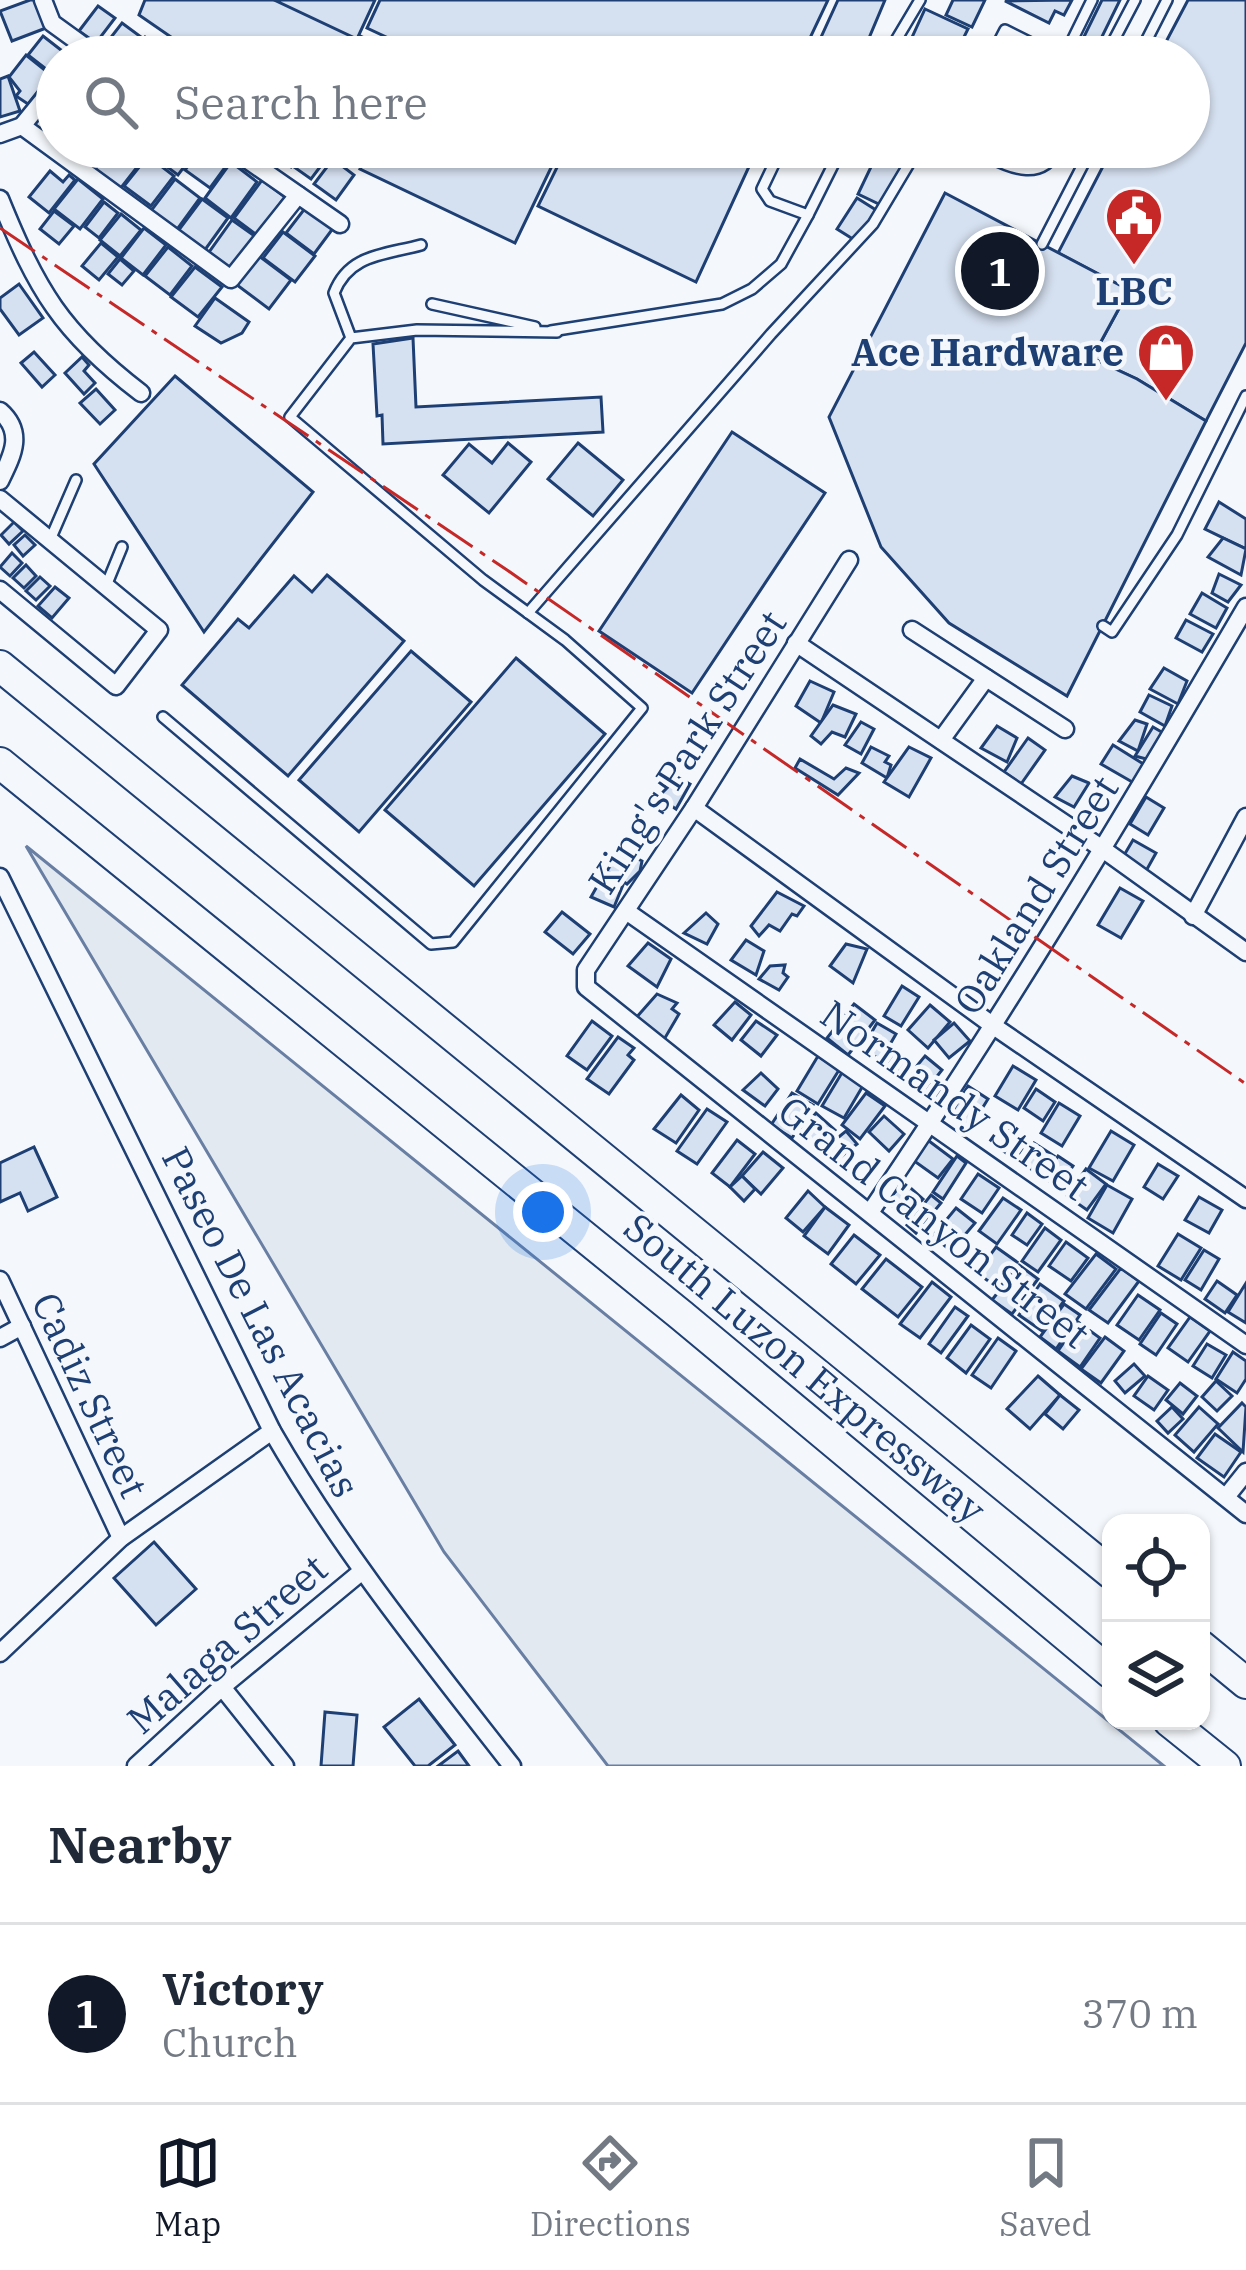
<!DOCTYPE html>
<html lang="en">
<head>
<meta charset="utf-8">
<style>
	body { margin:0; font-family:"IBM Plex Serif",serif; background:#f2f2f3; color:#1f2937 }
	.controls { position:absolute; right:36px; bottom:36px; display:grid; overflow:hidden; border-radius:24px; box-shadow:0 3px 9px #0004 }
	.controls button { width:108px; height:108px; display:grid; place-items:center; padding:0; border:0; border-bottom:3px solid #e0e1e3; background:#fff; color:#1f2937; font:60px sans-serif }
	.you { position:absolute; left:543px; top:1212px; width:42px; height:42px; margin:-30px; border:9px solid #fff; border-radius:50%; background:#1a73e8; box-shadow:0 0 0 18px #1a73e833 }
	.badge { display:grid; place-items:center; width:78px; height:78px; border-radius:50%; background:#111827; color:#fff; font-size:39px; font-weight:700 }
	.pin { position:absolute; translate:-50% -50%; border:6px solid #fff; box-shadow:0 3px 12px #0006 }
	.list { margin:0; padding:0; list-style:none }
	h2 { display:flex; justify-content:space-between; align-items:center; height:156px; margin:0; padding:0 48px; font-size:51px }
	h2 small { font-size:39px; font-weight:400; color:#747a83 }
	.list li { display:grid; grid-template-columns:78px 1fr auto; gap:36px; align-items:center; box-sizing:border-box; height:180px; padding:0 48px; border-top:3px solid #e0e1e3 }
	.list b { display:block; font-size:45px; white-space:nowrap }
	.list p { margin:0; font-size:39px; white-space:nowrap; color:#747a83 }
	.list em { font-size:39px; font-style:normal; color:#747a83 }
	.icon { flex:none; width:66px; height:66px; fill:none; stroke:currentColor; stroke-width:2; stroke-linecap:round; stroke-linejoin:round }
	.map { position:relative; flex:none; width:1246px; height:1766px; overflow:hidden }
	.search { position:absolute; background:#fff; box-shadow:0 3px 9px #0004; left:36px; right:36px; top:36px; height:132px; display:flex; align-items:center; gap:30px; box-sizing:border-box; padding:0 42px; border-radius:66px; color:#747a83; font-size:45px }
	.sheet { height:336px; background:#fff }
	nav { display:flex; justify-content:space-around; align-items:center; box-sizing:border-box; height:168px; border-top:3px solid #e0e1e3; background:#fff; font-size:33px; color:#747a83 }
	nav a { display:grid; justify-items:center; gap:6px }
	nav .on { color:#111827 }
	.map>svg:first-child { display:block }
</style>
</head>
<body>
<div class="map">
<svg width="1246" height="1766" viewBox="0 0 1246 1766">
	<rect width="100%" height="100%" fill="#f4f7fb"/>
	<polygon fill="#e3e9f0" stroke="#687fa3" stroke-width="3" points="26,846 1164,1766 608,1766 444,1552"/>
	<g fill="#d5e0f0" stroke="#1d3f73" stroke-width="3">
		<polygon points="30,0 36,0 46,28 12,41 0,11"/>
		<polygon points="145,0 285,0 400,55 200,57 139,15"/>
		<polygon points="274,0 375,0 357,39"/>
		<polygon points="380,0 828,0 801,57 429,57 367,28"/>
		<polygon points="838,0 885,0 861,57 812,57"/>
		<polygon points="953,0 985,0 972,27 946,15"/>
		<polygon points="1072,0 1064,15 1055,11 1049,23 1005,1"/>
		<polygon points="1102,0 1120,0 1092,57 1074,57"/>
		<polygon points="1188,0 1246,0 1246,343 1206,421 1137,379 1092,358 1129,290 1058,253 1113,147 1189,147 1189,57 1158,57"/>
		<polygon points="98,6 115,18 96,43 79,31"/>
		<polygon points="925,9 968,29 954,57 903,57"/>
		<polygon points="122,23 141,37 126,57 105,45"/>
		<polygon points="43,36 70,57 57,57 55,76 28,55"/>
		<polygon points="145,37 167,54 165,57 130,57"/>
		<polygon points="26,55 51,75 28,104 16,96 20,91 9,77"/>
		<polygon points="8,76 20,111 0,117 0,79"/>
		<polygon points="57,116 57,144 43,133"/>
		<polygon points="76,147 106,147 90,167 71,152"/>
		<polygon points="112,147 133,147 145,157 120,189 95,169"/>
		<polygon points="157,147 199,147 178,175 151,155"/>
		<polygon points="202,147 229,162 210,188 185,170"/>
		<polygon points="275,147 306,147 291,167 271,152"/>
		<polygon points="308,147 326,159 311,179 294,167"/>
		<polygon points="332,147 356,147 351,159"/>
		<polygon points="371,147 561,147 515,243 360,169"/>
		<polygon points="567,147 758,147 696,282 538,206"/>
		<polygon points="881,147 912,147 906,159"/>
		<polygon points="879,150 904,163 883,206 858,194"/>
		<polygon points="148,156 174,176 151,206 124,186"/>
		<polygon points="333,159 354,175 336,200 314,184"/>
		<polygon points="231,162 257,182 231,218 205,198"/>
		<polygon points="50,171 63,182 69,175 75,180 49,213 29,197"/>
		<polygon points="78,179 103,199 80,229 54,209"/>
		<polygon points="175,179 200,198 173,235 147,216"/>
		<polygon points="262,180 285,197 257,235 234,218"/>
		<polygon points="945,193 1129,290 1092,358 1137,379 1206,421 1067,696 949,623 881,547 829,417"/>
		<polygon points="857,198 876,210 856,241 837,229"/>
		<polygon points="202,199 228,218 202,254 175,235"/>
		<polygon points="104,202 118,213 99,238 85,227"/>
		<polygon points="306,207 334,227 314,254 286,233"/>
		<polygon points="54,211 74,226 59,244 40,229"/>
		<polygon points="121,214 141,230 120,256 100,240"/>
		<polygon points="232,220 256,237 230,271 207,255"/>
		<polygon points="144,228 166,245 143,275 121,258"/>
		<polygon points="283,232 315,256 295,282 263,258"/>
		<polygon points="101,243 118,257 99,280 82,266"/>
		<polygon points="168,247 192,266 170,295 145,276"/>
		<polygon points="259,256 291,280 269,309 237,285"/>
		<polygon points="120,259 134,271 122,285 108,274"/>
		<polygon points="195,267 222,287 198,317 171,297"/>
		<polygon points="19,284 43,318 19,335 0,309 0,298"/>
		<polygon points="215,298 249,322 242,333 221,343 195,326"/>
		<polygon points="413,338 416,407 601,397 603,432 383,444 382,415 377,416 373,344"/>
		<polygon points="34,352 55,375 42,387 21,363"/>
		<polygon points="82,357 89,365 84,371 95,383 84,394 65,373"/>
		<polygon points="175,376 313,492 204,632 94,464"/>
		<polygon points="96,389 115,410 100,424 80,403"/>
		<polygon points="732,432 825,493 692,693 599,631"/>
		<polygon points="508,443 531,462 489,513 443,475 469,444 492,463"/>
		<polygon points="578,443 623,480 593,516 548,479"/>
		<polygon points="1219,502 1246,519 1246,549 1205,529"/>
		<polygon points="14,522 23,531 9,544 1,535"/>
		<polygon points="25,535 35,545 23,556 14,545"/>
		<polygon points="1223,538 1246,549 1241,575 1208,557"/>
		<polygon points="12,553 22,563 10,576 0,567"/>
		<polygon points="26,565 36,576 24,588 13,578"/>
		<polygon points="1219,574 1241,585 1228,602 1212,593"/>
		<polygon points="327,575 404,641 288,776 182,685 238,619 249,628 294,576 312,592"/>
		<polygon points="40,577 50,586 36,600 26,591"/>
		<polygon points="55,587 69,598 52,618 38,606"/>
		<polygon points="1202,593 1227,608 1216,628 1190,614"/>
		<polygon points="1186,620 1213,634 1202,652 1176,638"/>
		<polygon points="411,651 471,702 359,832 299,780"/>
		<polygon points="516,658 605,734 474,886 385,810"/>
		<polygon points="1164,668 1187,681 1178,704 1150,689"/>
		<polygon points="810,681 834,692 821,723 796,706"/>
		<polygon points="1149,695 1172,706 1165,726 1140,712"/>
		<polygon points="833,705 856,714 845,737 832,732 821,744 811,736"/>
		<polygon points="1135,720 1147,724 1138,751 1119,741"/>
		<polygon points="861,722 874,729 861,754 845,745"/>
		<polygon points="997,726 1017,738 1007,762 981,748"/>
		<polygon points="1153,727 1165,734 1150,760 1135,756"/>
		<polygon points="1028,738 1045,750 1021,784 1004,772"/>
		<polygon points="1113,745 1145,765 1134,783 1101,764"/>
		<polygon points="871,747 889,756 885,762 891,765 887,778 862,763"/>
		<polygon points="909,747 931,758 909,797 884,782"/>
		<polygon points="800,759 834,779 846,768 859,773 838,795 795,768"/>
		<polygon points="670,773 690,784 676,809 658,797 667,788 660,783"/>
		<polygon points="1072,776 1089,783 1074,807 1055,797"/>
		<polygon points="1146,797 1164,808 1148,835 1130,824"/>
		<polygon points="1133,840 1156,853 1146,871 1123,857"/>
		<polygon points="620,850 642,861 640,871 627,884 607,871"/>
		<polygon points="604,874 623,885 614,907 591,897"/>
		<polygon points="1120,888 1143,901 1121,938 1098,925"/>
		<polygon points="777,892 804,906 797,916 792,914 780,931 769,925 759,936 751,926"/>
		<polygon points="562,912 590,934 573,954 545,932"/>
		<polygon points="706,913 718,924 707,944 684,933"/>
		<polygon points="746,940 764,951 756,975 731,960"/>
		<polygon points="648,943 671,959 657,987 628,966"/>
		<polygon points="846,944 867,949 853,983 830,966"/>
		<polygon points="785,965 783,973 788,977 779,990 759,979 770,966"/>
		<polygon points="902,986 919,997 901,1026 884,1016"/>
		<polygon points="657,994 677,1003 672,1009 679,1014 662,1043 635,1019"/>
		<polygon points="735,1002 751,1015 732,1040 714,1025"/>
		<polygon points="854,1004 875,1020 848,1055 827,1038"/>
		<polygon points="930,1005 950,1022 928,1048 908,1030"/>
		<polygon points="592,1021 612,1036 587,1070 567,1056"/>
		<polygon points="756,1021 777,1035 761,1056 741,1040"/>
		<polygon points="877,1023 896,1034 881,1060 862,1049"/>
		<polygon points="954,1023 970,1041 949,1058 934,1040"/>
		<polygon points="618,1037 634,1048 628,1055 634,1060 609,1094 587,1079"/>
		<polygon points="895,1051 913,1062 905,1075 887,1064"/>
		<polygon points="818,1056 839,1070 818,1104 797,1091"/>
		<polygon points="925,1056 942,1070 924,1093 906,1079"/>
		<polygon points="1013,1066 1036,1080 1018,1110 995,1096"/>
		<polygon points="843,1071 864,1084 844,1118 822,1106"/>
		<polygon points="761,1073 778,1089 765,1106 743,1090"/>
		<polygon points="968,1086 988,1099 970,1128 950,1115"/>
		<polygon points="1036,1089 1055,1102 1043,1121 1024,1108"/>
		<polygon points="792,1093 813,1105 792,1138 771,1125"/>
		<polygon points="866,1093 885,1106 860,1139 842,1125"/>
		<polygon points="681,1095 699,1110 676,1143 654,1129"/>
		<polygon points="1059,1103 1080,1116 1062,1146 1041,1133"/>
		<polygon points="707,1109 727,1122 697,1164 677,1151"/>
		<polygon points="816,1113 835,1130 819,1148 800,1131"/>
		<polygon points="884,1116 904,1134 889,1151 869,1132"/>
		<polygon points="1010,1130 1027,1141 1015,1159 999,1148"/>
		<polygon points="846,1131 857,1144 835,1162 824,1149"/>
		<polygon points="1111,1131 1134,1145 1113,1181 1089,1168"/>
		<polygon points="925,1138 953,1159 938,1178 910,1158"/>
		<polygon points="737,1140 755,1154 730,1187 712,1173"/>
		<polygon points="1034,1143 1054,1156 1041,1175 1021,1163"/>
		<polygon points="34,1147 57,1197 28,1211 20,1193 0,1202 0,1163"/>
		<polygon points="763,1152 783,1168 761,1194 742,1176"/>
		<polygon points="957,1156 966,1163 943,1199 933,1192"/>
		<polygon points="1058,1156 1073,1166 1059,1187 1044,1178"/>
		<polygon points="1158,1164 1178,1176 1163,1199 1144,1187"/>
		<polygon points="1086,1169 1106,1184 1087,1210 1067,1196"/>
		<polygon points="978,1174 999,1188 982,1213 961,1199"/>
		<polygon points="742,1176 755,1189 744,1201 730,1187"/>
		<polygon points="904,1182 923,1199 906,1218 887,1201"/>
		<polygon points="1107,1185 1132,1199 1113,1233 1088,1218"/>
		<polygon points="808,1191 825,1207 803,1232 786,1218"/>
		<polygon points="931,1195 941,1203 916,1233 907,1225"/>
		<polygon points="1199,1197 1222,1210 1209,1233 1185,1220"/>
		<polygon points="1003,1198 1021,1210 997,1244 979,1231"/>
		<polygon points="825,1207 849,1225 828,1254 804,1236"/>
		<polygon points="956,1208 975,1223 951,1251 933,1236"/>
		<polygon points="1027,1213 1042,1224 1027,1245 1012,1235"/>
		<polygon points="1045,1228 1061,1240 1038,1272 1022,1261"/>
		<polygon points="1178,1234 1201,1248 1181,1280 1158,1266"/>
		<polygon points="854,1235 880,1255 856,1284 831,1264"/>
		<polygon points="1066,1242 1088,1258 1071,1281 1049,1266"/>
		<polygon points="996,1247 1017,1262 998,1288 977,1273"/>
		<polygon points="1204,1250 1219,1259 1201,1290 1185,1280"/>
		<polygon points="1096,1254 1116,1269 1086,1309 1065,1294"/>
		<polygon points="886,1259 922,1287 898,1317 862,1289"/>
		<polygon points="1019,1265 1038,1279 1012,1314 992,1300"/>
		<polygon points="1121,1268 1139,1281 1108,1323 1089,1310"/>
		<polygon points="1217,1281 1237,1295 1225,1313 1205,1299"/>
		<polygon points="932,1282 951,1297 920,1338 900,1324"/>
		<polygon points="1246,1283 1246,1323 1228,1312"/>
		<polygon points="1040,1284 1064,1301 1042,1331 1019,1315"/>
		<polygon points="1138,1295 1160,1310 1139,1340 1117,1325"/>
		<polygon points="1064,1304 1080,1315 1056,1349 1040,1337"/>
		<polygon points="955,1307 968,1316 941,1353 929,1344"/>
		<polygon points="1161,1313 1177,1324 1156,1355 1140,1344"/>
		<polygon points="1190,1317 1210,1331 1188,1362 1168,1348"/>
		<polygon points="1078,1322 1100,1338 1080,1367 1058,1351"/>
		<polygon points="971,1325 990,1339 966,1373 947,1358"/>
		<polygon points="1105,1337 1124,1351 1101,1383 1081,1369"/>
		<polygon points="998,1338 1016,1351 991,1388 972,1375"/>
		<polygon points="1207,1344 1226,1355 1212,1378 1193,1366"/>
		<polygon points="1233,1352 1246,1361 1246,1379 1237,1393 1216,1379"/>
		<polygon points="1134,1364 1145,1376 1125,1393 1115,1381"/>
		<polygon points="1038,1376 1060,1395 1030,1429 1007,1409"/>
		<polygon points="1148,1376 1168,1390 1154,1410 1134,1396"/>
		<polygon points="1216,1381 1232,1396 1217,1411 1202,1397"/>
		<polygon points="1180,1383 1197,1396 1183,1414 1166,1400"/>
		<polygon points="1060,1395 1079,1410 1063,1429 1045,1414"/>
		<polygon points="1242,1403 1246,1407 1243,1452 1218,1428"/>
		<polygon points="1172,1407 1183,1419 1168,1433 1157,1421"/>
		<polygon points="1199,1407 1218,1424 1194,1452 1175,1435"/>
		<polygon points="1215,1434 1241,1452 1224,1477 1197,1458"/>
		<polygon points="154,1542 196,1589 156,1625 114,1578"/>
		<polygon points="419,1699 455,1745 428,1766 415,1766 384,1727"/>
		<polygon points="325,1712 357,1715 353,1766 321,1766"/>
		<polygon points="458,1751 469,1766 438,1766"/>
	</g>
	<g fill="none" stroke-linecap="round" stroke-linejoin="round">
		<defs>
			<g id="lane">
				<polyline points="886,57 920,0"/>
				<polyline points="991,57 1005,30 1059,57"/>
				<polyline points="1064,57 1092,0"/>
				<polyline points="1105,57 1135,0"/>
				<polyline points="1138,57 1167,0"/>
				<polyline points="782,147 762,189 770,201 808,215 842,147"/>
				<path d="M967 147C1001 161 1038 190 1060 147"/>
				<polyline points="1042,244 1092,147"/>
				<polyline points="432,304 535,327"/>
				<polyline points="551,331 722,304 752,289 781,264 808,215"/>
				<path d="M351 338 334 293C349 254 384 255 421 245"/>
				<polyline points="50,540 76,480"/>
				<polyline points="106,586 122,547"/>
				<polyline points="528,613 771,334 873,224 919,147"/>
				<polyline points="1103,626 1112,632 1177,535 1246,396"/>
				<polyline points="163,717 431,944 453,942 642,708 565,640 483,580 290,417 351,338 417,330 557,332"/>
			</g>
			<g id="street">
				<polyline points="43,0 52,23 99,57"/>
				<polyline points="22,126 231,279 298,195"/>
				<polyline points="0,134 22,126 57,83"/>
				<polyline points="229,147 340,224"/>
				<path d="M0 199C37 290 61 332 141 393"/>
				<path d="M0 411C25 433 12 456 0 481"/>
				<polyline points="0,499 159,630 116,686 0,590"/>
				<polyline points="849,560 694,808 586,970 586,987 1246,1514"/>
				<polyline points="912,630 1065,729"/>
				<polyline points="796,643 1104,850 1246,952"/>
				<polyline points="941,740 986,678"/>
				<polyline points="694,808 995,1027 1246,1199"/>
				<path d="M0 877 272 1431C341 1551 427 1657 512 1766"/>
				<polyline points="626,911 1246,1345"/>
				<polyline points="1193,916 1246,817"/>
				<path d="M871 1211C1004 1015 1126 812 1246 607"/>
				<polyline points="0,1280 121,1538"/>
				<polyline points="0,1338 22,1326"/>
				<polyline points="1226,1497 1246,1472"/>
				<polyline points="0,1653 121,1538 272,1431"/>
				<polyline points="222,1687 285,1766"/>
				<polyline points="136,1766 222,1687 361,1572"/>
			</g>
			<g id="highway">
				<polyline points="0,666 1111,1573"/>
				<polyline points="0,763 681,1315 1111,1673"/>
				<polyline points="1201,1646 1246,1683"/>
				<polyline points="1169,1721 1225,1766"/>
			</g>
		</defs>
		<use href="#lane" stroke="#1d3f73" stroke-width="14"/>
		<use href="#street" stroke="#1d3f73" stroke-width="21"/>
		<use href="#highway" stroke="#1d3f73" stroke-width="34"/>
		<use href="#lane" stroke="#f4f7fb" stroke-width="9"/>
		<use href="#street" stroke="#f4f7fb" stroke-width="16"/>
		<use href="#highway" stroke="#f4f7fb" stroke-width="30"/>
		<polyline stroke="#c62828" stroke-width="3" stroke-dasharray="42 9 6 9" stroke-linecap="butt" points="0,228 507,570 1246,1084"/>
	</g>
	<defs>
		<symbol id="civic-pin" viewBox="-11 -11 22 30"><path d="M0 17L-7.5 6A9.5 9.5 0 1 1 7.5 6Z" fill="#c62828" stroke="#f4f7fb"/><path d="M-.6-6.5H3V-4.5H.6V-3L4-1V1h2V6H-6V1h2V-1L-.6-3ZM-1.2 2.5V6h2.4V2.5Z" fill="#fff"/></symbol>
		<symbol id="shop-pin" viewBox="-11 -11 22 30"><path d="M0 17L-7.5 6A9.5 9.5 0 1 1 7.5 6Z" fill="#c62828" stroke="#f4f7fb"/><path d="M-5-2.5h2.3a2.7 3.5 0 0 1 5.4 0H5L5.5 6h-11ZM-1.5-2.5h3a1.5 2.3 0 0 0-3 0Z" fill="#fff"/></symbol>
	</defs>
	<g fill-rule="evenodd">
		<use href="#civic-pin" x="1101" y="183" width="66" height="90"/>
		<use href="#shop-pin" x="1133" y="319" width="66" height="90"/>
	</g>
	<g text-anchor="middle" stroke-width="9" stroke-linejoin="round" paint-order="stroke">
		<g font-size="39" font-weight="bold" fill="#1d3f73" stroke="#f4f7fb">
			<text x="1134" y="305">LBC</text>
			<text x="1124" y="366" text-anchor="end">Ace Hardware</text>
		</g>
		<g font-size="39" fill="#1d3f73" stroke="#f4f7fb">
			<text transform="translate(687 752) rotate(-57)" y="14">King's Park Street</text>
			<text transform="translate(1036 895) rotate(-58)" y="14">Oakland Street</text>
			<text transform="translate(955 1100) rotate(35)" y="14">Normandy Street</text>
			<text transform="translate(934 1222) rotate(38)" y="14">Grand Canyon Street</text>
			<text transform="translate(261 1322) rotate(63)" y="14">Paseo De Las Acacias</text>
			<text transform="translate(805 1368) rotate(40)" y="14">South Luzon Expressway</text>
			<text transform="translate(90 1395) rotate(65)" y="14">Cadiz Street</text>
			<text transform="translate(227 1644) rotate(-41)" y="14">Malaga Street</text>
		</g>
	</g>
</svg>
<div class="controls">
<button><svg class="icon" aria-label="locate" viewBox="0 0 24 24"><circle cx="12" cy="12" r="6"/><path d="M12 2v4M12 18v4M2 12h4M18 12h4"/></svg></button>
<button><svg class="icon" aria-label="layers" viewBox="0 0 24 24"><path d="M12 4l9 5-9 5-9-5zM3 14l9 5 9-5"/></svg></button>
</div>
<div class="you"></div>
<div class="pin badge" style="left:1000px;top:271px">1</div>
<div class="search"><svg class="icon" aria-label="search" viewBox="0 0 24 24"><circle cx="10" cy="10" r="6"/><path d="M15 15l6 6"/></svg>Search here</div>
</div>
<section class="sheet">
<h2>Nearby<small></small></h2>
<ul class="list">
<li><span class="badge">1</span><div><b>Victory</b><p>Church</p></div><em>370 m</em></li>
</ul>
</section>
<nav>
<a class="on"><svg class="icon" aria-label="map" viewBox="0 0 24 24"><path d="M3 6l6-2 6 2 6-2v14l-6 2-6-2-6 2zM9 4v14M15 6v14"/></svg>Map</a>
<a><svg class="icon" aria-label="directions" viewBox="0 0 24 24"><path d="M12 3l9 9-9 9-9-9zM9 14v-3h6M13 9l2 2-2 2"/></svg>Directions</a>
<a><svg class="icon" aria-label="saved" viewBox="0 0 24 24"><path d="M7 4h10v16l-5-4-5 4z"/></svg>Saved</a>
</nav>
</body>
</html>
